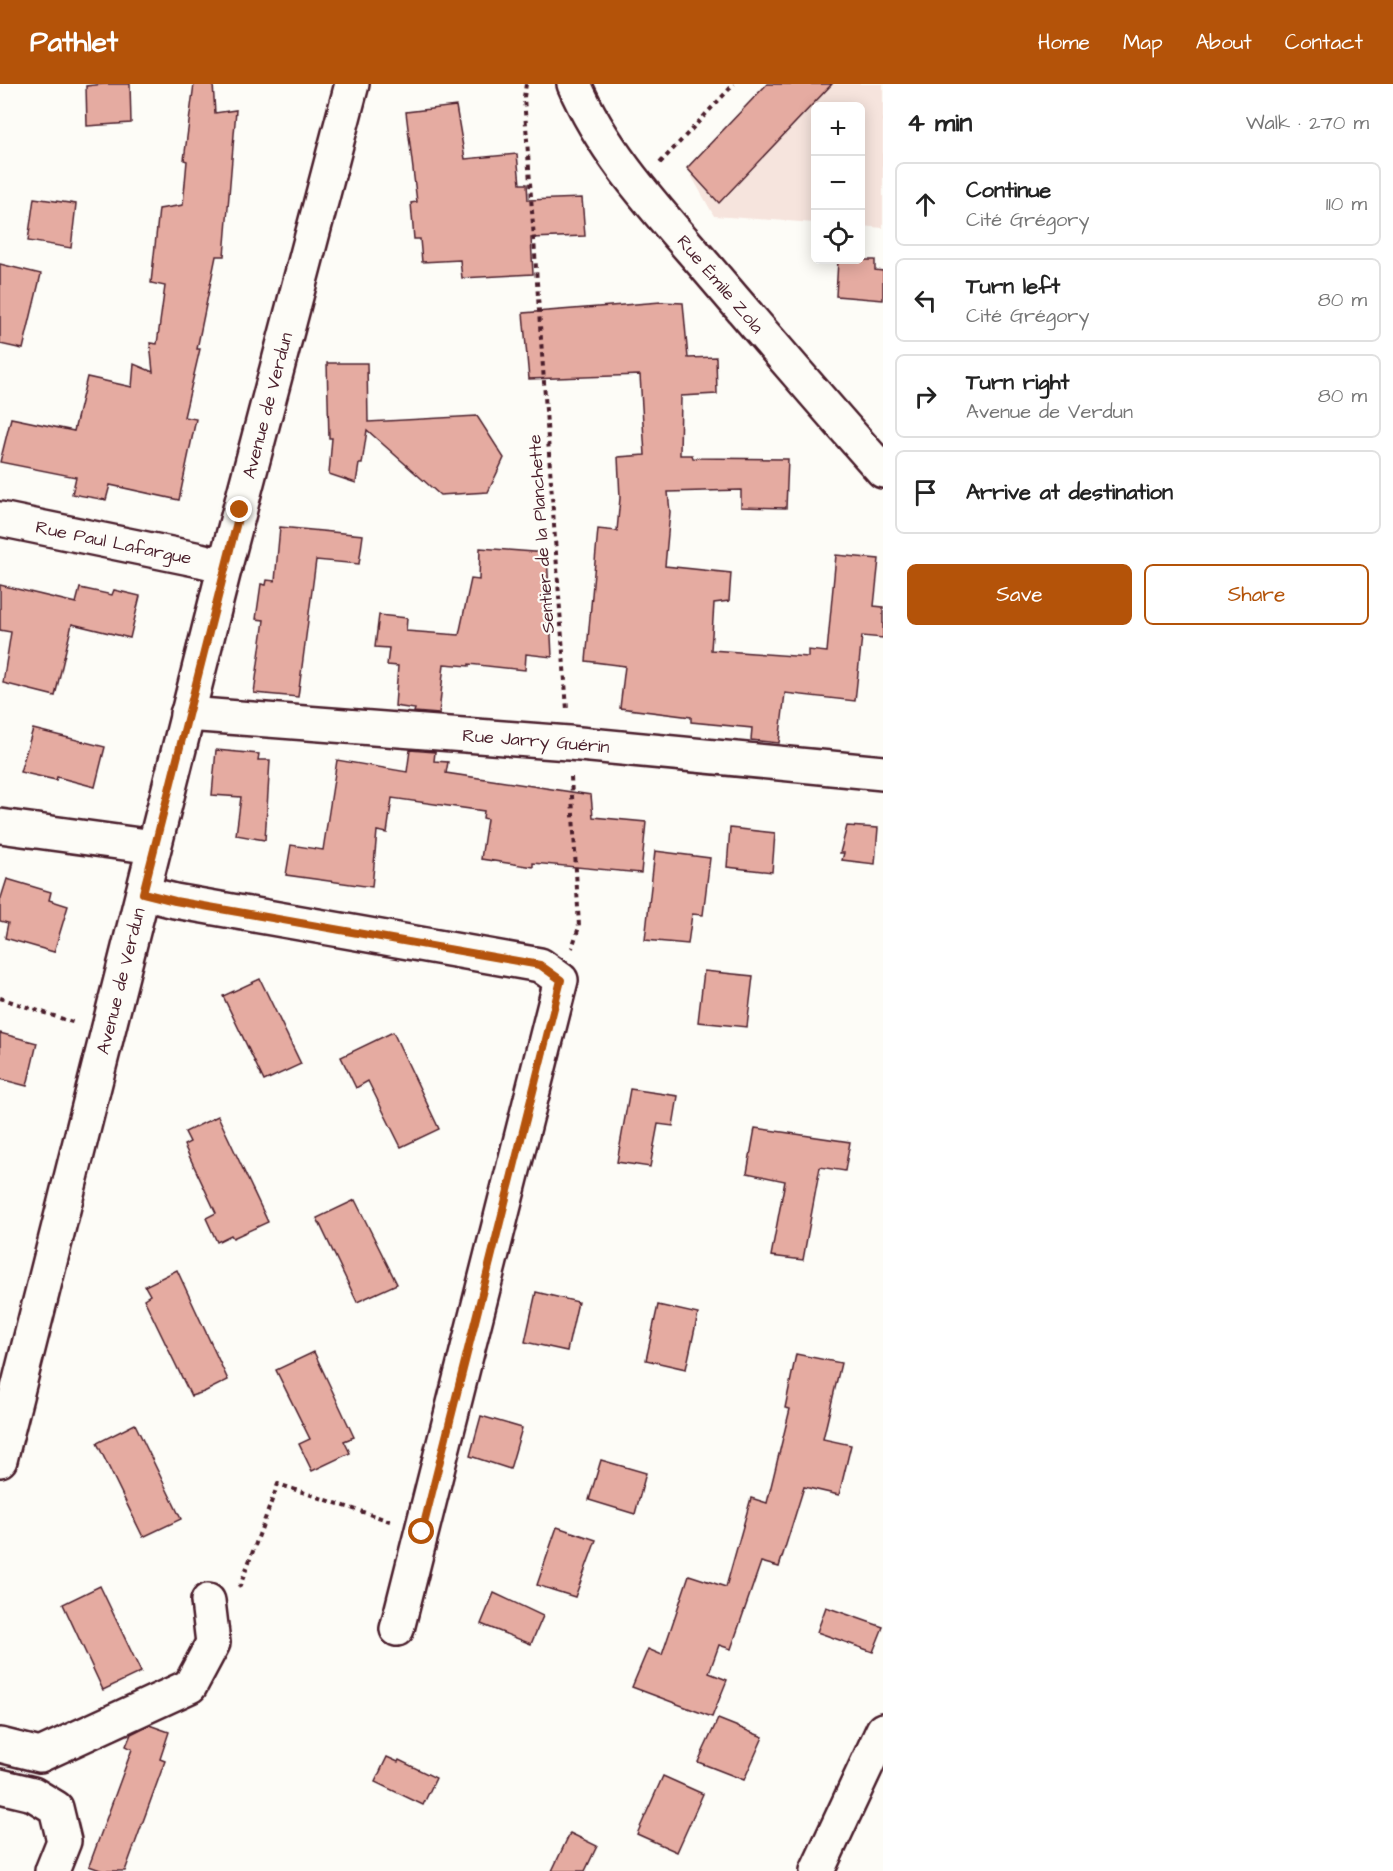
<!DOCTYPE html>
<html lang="en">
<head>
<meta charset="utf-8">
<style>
	body { margin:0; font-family:"Architects Daughter",sans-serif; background:#f2f2f2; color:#222 }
	.controls { position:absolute; right:18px; top:18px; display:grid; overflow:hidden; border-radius:9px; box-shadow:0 3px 15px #0003 }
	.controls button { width:54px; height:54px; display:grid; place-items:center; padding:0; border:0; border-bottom:2px solid #e0e0e0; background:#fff; color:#222; font:30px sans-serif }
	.stop { position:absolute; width:18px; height:18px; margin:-14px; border:4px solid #b45309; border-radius:50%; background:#fff }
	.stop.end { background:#b45309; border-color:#fff; box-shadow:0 2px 6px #0008 }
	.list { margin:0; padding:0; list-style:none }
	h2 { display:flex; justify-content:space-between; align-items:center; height:78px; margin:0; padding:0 24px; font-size:26px }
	h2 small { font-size:20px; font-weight:400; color:#767676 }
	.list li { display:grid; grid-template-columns:39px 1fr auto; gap:18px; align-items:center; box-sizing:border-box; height:84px; margin:0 12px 12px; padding:0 12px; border:2px solid #e0e0e0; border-radius:9px }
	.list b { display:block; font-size:22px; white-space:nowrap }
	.list p { margin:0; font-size:20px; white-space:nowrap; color:#767676 }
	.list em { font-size:20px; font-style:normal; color:#767676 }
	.actions { display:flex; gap:12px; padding:18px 24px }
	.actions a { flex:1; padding:14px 0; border:2px solid #b45309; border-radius:9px; text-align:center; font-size:21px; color:#b45309 }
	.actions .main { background:#b45309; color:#fff }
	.icon { flex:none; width:33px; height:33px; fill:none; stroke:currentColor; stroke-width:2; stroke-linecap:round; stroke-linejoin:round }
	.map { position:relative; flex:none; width:883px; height:1787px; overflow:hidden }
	header { display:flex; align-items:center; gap:36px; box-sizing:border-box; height:84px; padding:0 30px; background:#b45309; color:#fff }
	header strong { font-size:28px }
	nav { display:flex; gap:33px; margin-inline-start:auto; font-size:21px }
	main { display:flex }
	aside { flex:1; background:#fff }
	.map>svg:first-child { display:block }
</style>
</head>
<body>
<header>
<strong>Pathlet</strong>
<nav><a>Home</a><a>Map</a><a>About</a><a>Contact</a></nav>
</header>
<main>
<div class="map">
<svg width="883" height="1787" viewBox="0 0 883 1787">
	<rect width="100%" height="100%" fill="#fdfcf7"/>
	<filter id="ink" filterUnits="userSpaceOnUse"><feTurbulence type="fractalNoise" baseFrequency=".0167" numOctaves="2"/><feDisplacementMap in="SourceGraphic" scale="12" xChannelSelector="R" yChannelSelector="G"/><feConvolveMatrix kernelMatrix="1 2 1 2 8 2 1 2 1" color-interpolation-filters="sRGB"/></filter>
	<g filter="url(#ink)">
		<polygon fill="#f6e4dd" points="767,0 883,0 883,144 861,142 860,22 816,22 815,139 714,132 687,84"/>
		<g fill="#e5aba1" stroke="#4a1f2b" stroke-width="1.5">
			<polygon points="104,0 130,0 131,39 87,42 86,2"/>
			<polygon points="194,0 213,0 215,29 236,26 224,172 216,172 197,265 200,265 184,333 196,335 179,416 110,401 106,416 72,410 76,393 0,378 11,334 74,347 87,293 132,303 134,280 153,288 150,259 157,260 165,202 151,199 159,125 183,121 187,77 184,76"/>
			<polygon points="767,0 832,0 719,119 687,84"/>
			<polygon points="456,22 465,75 517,70 520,100 527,100 528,116 582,114 585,152 531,154 533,190 462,194 460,176 422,178 420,155 414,155 411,119 417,118 406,28"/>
			<polygon points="34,114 76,120 71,164 28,157"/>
			<polygon points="838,176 875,176 875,186 883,187 883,216 836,212"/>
			<polygon points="0,180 41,190 23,265 0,260"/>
			<polygon points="661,218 683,219 688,274 716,273 717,310 681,312 680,371 692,371 693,374 788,375 786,424 741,423 741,406 668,408 670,428 665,482 731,489 729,517 714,519 711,566 808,573 808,566 827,568 836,471 879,475 874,522 883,523 883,554 862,552 855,617 785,609 779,659 751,656 752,644 691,638 691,633 620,624 625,582 586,577 598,445 617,447 620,414 618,373 645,371 640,291 529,295 523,229"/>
			<polygon points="327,279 367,279 368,338 477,332 504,374 488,408 440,411 367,346 362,380 359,380 356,399 329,390 332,354 329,354"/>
			<polygon points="280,443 363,451 359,480 316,476 298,613 254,609 264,536 256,535 261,500 266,501 267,496 275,497"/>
			<polygon points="480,464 547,469 552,573 526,570 525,586 469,580 469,582 444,580 439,630 414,628 415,625 395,622 398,582 387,581 389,564 375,563 379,531 407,534 406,547 459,551 471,495 479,496"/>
			<polygon points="0,501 76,519 80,504 112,511 114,506 140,512 130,554 72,540 55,612 3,599 11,548 0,546"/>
			<polygon points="33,645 105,663 95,703 57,693 56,696 20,688"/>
			<polygon points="216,666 259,670 258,676 270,676 265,756 236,751 241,713 212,711"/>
			<polygon points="410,666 435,668 434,677 448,678 446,689 591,711 593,733 646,738 641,789 533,779 533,783 481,775 487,735 483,734 484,727 392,714 387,749 377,747 372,803 286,791 291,761 323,766 337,676 407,688"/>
			<polygon points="847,742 878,744 875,780 842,776 844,769 840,769"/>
			<polygon points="730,744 775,749 772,788 727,783"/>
			<polygon points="655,767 710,774 703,831 692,830 688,860 645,856"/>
			<polygon points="7,795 51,808 49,816 68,822 54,868 5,854 8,839 0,837 0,817"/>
			<polygon points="704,887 753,892 747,943 698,938"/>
			<polygon points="260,895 301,980 264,997 223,912"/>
			<polygon points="393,948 439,1045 401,1063 368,997 356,1004 341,973"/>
			<polygon points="0,949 37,959 27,1002 0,995"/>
			<polygon points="630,1005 678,1012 673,1042 658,1040 650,1083 617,1078"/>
			<polygon points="218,1032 268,1138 233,1154 231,1151 217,1158 206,1134 216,1129 184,1061 190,1058 185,1048"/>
			<polygon points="755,1044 850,1058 845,1087 820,1083 803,1176 771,1172 785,1097 747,1089"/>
			<polygon points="355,1116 397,1200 357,1218 317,1134"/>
			<polygon points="177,1186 228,1296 204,1308 191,1312 144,1215 150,1211 145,1202"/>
			<polygon points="536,1208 578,1218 567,1267 525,1258"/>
			<polygon points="658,1221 698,1230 686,1285 646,1276"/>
			<polygon points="314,1268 354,1353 344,1357 350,1369 312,1387 299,1360 310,1355 276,1286"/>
			<polygon points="796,1270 841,1279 823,1355 851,1361 839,1411 804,1403 779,1483 761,1478 731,1565 719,1561 709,1589 727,1596 712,1633 632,1603 648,1565 662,1571 689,1491 726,1503 751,1414 767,1419 790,1325 785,1324"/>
			<polygon points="481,1332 522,1344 510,1385 470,1372"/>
			<polygon points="135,1340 181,1435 143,1453 97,1359"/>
			<polygon points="601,1376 646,1389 635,1430 589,1416"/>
			<polygon points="557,1443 596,1456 575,1513 537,1501"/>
			<polygon points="100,1502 141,1588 103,1606 63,1520"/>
			<polygon points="494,1509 543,1532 531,1560 481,1540"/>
			<polygon points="826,1523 883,1543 873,1568 817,1548"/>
			<polygon points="718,1635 763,1653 744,1696 698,1678"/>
			<polygon points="149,1641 169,1648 160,1675 165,1677 125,1787 103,1787 89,1782 132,1665 126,1662 131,1650"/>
			<polygon points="387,1673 398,1678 399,1676 436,1694 423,1721 375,1698"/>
			<polygon points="663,1692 703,1710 677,1768 637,1750"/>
			<polygon points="570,1749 597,1762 585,1787 552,1787"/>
		</g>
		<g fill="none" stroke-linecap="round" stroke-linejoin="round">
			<defs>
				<g id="minor">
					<path id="s1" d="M574 0C604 70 658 127 707 184 765 252 823 320 883 387"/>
					<path id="s2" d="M0 435 200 476 225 482"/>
					<path id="s3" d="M187 630 569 659 883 689"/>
					<polyline points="0,742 154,763"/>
					<polyline points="143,809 175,817 540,881 561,896 397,1545"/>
					<path id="s4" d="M0 1376 225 482 352 0"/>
					<polyline points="0,1661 40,1671 190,1602 213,1559 208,1517"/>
					<polyline points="0,1702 33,1710 56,1724 64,1757 52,1787"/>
					<polyline points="817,1787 883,1646"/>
				</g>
			</defs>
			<use href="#minor" stroke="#4a1f2b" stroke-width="38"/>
			<g stroke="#4a1f2b" stroke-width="4" stroke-dasharray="4.5 4.5" stroke-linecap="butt">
				<polyline points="526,0 524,13 567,626"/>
				<polyline points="660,79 734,0"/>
				<polyline points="571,693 579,843 572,864"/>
				<polyline points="0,914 75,939"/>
				<polyline points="238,1503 240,1502 278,1400 390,1437"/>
			</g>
			<use href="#minor" stroke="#fdfcf7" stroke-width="33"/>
		</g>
	</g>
	<g fill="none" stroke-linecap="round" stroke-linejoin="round" filter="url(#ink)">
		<polyline stroke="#b45309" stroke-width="8" points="240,426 143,809 175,817 540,881 561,896 422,1448"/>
	</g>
	<g text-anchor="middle" stroke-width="4.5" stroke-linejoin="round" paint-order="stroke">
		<g font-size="18" fill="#4a1f2b" stroke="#fdfcf7">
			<text dy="6" stroke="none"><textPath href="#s1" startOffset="249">Rue Émile Zola</textPath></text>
			<text dy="6" stroke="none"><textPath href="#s4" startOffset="1088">Avenue de Verdun</textPath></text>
			<text transform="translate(541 450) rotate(-94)" y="6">Sentier de la Planchette</text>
			<text dy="6" stroke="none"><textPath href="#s2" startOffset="116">Rue Paul Lafargue</textPath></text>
			<text dy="6" stroke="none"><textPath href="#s3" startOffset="350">Rue Jarry Guérin</textPath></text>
			<text dy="6" stroke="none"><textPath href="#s4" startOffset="494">Avenue de Verdun</textPath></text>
		</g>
	</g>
</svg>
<div class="controls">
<button>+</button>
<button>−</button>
<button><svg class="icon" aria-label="locate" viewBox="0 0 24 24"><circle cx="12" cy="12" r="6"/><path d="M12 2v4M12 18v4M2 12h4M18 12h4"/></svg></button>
</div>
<div class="stop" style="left:422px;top:1448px"></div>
<div class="stop end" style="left:240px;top:426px"></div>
</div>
<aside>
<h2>4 min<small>Walk · 270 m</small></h2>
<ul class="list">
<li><svg class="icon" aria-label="ahead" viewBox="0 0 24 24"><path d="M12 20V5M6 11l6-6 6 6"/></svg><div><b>Continue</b><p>Cité Grégory</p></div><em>110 m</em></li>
<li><svg class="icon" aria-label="left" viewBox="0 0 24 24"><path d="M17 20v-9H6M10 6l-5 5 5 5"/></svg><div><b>Turn left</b><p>Cité Grégory</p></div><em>80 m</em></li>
<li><svg class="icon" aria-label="right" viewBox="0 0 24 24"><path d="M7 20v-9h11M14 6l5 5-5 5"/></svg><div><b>Turn right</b><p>Avenue de Verdun</p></div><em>80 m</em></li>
<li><svg class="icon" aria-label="arrive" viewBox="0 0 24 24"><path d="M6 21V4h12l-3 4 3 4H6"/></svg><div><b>Arrive at destination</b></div></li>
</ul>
<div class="actions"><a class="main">Save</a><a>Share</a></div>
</aside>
</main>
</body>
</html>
